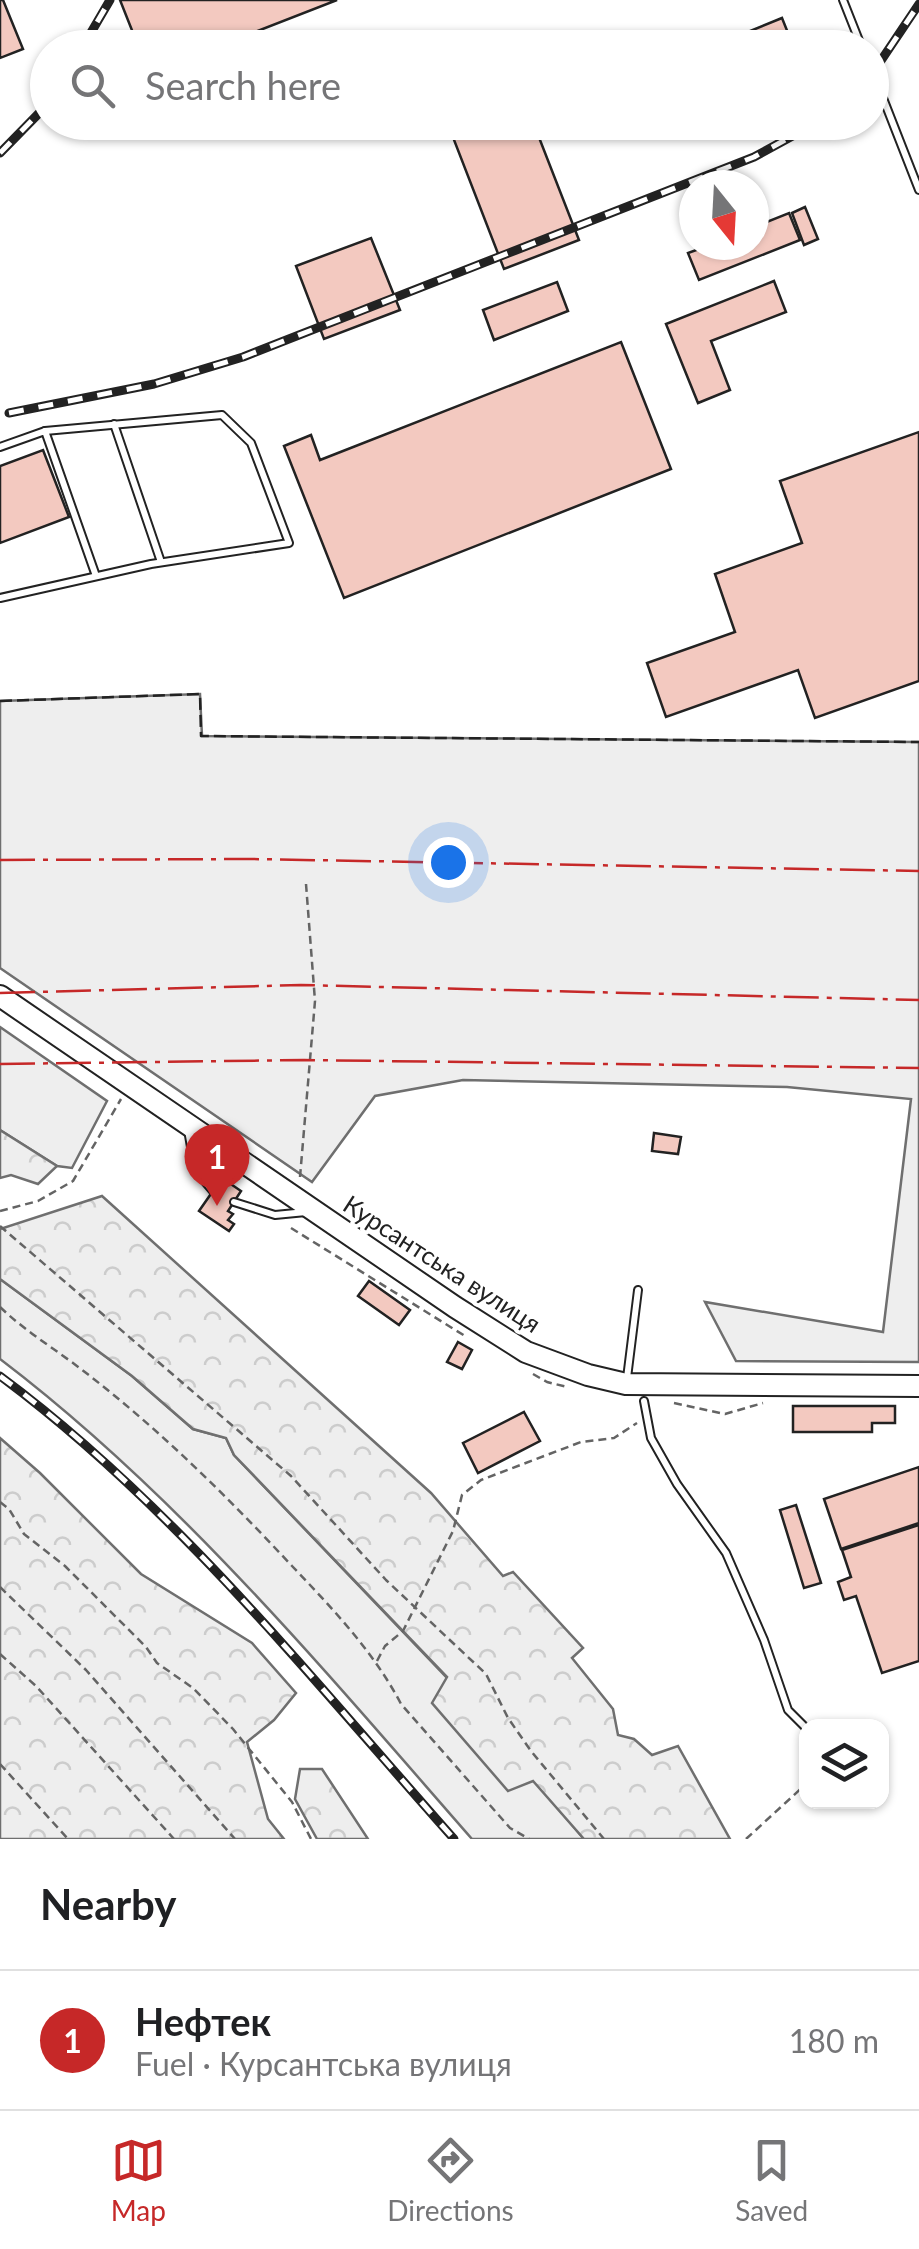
<!DOCTYPE html>
<html lang="en">
<head>
<meta charset="utf-8">
<style>
	body { margin:0; font-family:Lato,sans-serif; background:#f6f6f6; color:#202124 }
	.controls { position:absolute; right:30px; bottom:30px; display:grid; overflow:hidden; border-radius:20px; box-shadow:0 2px 8px #0004 }
	.controls button { width:90px; height:90px; display:grid; place-items:center; padding:0; border:0; border-bottom:2px solid #e0e0e0; background:#fff; color:#202124; font:50px sans-serif }
	.compass { position:absolute; left:679px; top:170px; width:90px; height:90px; border-radius:50%; background:#fff; box-shadow:0 2px 8px #0004; rotate:162deg }
	.you { position:absolute; left:448px; top:862px; width:35px; height:35px; margin:-25px; border:8px solid #fff; border-radius:50%; background:#1a73e8; box-shadow:0 0 0 15px #1a73e833 }
	.badge { display:grid; place-items:center; width:65px; height:65px; border-radius:50%; background:#c62828; color:#fff; font-size:32px; font-weight:700 }
	.pin { position:absolute; translate:-50% -82px; filter:drop-shadow(0 2px 5px #0008) }
	.pin::after { content:''; position:absolute; top:52px; width:35px; height:30px; background:inherit; clip-path:polygon(0 0,100% 0,50% 100%) }
	.list { margin:0; padding:0; list-style:none }
	h2 { display:flex; justify-content:space-between; align-items:center; height:130px; margin:0; padding:0 40px; font-size:42px }
	h2 small { font-size:32px; font-weight:400; color:#757577 }
	.list li { display:grid; grid-template-columns:65px 1fr auto; gap:30px; align-items:center; box-sizing:border-box; height:140px; padding:0 40px; border-top:2px solid #e0e0e0 }
	.list b { display:block; font-size:38px; white-space:nowrap }
	.list p { margin:0; font-size:32px; white-space:nowrap; color:#757577 }
	.list em { font-size:32px; font-style:normal; color:#757577 }
	.icon { flex:none; width:55px; height:55px; fill:none; stroke:currentColor; stroke-width:2; stroke-linecap:round; stroke-linejoin:round }
	.map { position:relative; flex:none; width:919px; height:1839px; overflow:hidden }
	.search { position:absolute; background:#fff; box-shadow:0 2px 8px #0004; left:30px; right:30px; top:30px; height:110px; display:flex; align-items:center; gap:25px; box-sizing:border-box; padding:0 35px; border-radius:55px; color:#757577; font-size:38px }
	.sheet { height:270px; background:#fff }
	nav { display:flex; justify-content:space-around; align-items:center; box-sizing:border-box; height:140px; border-top:2px solid #e0e0e0; background:#fff; font-size:28px; color:#757577 }
	nav a { display:grid; justify-items:center; gap:5px }
	nav .on { color:#c62828 }
	.map>svg:first-child { display:block }
</style>
</head>
<body>
<div class="map">
<svg width="919" height="1839" viewBox="0 0 919 1839">
	<defs>
		<pattern id="forest-crowns" width="20" height="18" patternUnits="userSpaceOnUse" patternTransform="scale(2.5)"><rect width="20" height="18" fill="#eee"/><path d="M2 6a3 3 0 1 1 6 0M12 15a3 3 0 1 1 6 0" fill="none" stroke="#ccc"/></pattern>
	</defs>
	<rect width="100%" height="100%" fill="#fff"/>
	<g fill="#eee" stroke="#6f6f6f" stroke-width="2.5">
		<polygon points="200,694 202,736 919,742 919,1362 736,1361 705,1302 883,1332 911,1099 787,1087 463,1080 375,1096 312,1182 0,968 0,701"/>
		<polygon points="0,1027 107,1101 72,1168 57,1166 0,1130"/>
		<path d="M0 1279 132 1376 193 1429 226 1438 234 1455 447 1678 584 1839H472C325 1671 179 1495 0 1359Z"/>
	</g>
	<g fill="url(#forest-crowns)" stroke="#6f6f6f" stroke-width="2.5">
		<polygon points="0,1130 57,1166 38,1184 11,1175 0,1178"/>
		<polygon points="102,1196 431,1493 503,1576 513,1572 583,1648 572,1658 613,1709 618,1735 634,1739 652,1755 678,1746 730,1839 584,1839 533,1781 508,1791 432,1703 447,1677 234,1455 226,1438 193,1429 132,1376 0,1279 0,1229"/>
		<polygon points="0,1438 40,1473 141,1574 252,1643 296,1693 274,1720 247,1742 268,1819 284,1839 0,1839"/>
		<polygon points="300,1769 322,1769 368,1839 317,1839 295,1799"/>
	</g>
	<g fill="#f3c9c0" stroke="#222" stroke-width="2.5">
		<polygon points="0,0 3,0 23,49 0,58"/>
		<polygon points="120,0 337,0 214,48 139,48"/>
		<polygon points="782,18 794,48 737,48 733,38"/>
		<polygon points="460,122 533,122 579,240 504,269 449,127"/>
		<polygon points="805,207 818,239 804,245 792,213"/>
		<polygon points="789,213 800,240 699,280 688,253 710,245 754,245 754,227"/>
		<polygon points="371,238 400,310 324,339 296,266"/>
		<polygon points="774,281 786,312 711,341 730,390 698,403 666,324"/>
		<polygon points="557,282 568,311 494,340 483,310"/>
		<polygon points="621,342 671,469 344,598 284,446 311,435 320,460"/>
		<polygon points="919,432 919,681 815,718 798,670 666,717 647,663 735,632 715,574 802,543 780,481"/>
		<polygon points="43,450 69,517 0,543 0,466"/>
		<polygon points="654,1133 681,1137 678,1154 652,1151"/>
		<polygon points="222,1178 241,1191 228,1211 233,1214 228,1220 234,1224 229,1231 199,1211"/>
		<polygon points="369,1281 410,1310 399,1325 358,1296"/>
		<polygon points="458,1342 472,1350 462,1369 447,1362"/>
		<polygon points="793,1406 895,1406 895,1423 872,1423 872,1432 793,1432"/>
		<polygon points="524,1412 540,1441 478,1473 463,1443"/>
		<polygon points="919,1467 919,1523 841,1549 824,1499"/>
		<polygon points="796,1505 821,1583 804,1588 780,1510"/>
		<polygon points="919,1525 919,1661 882,1673 856,1596 844,1600 838,1582 851,1577 842,1550"/>
	</g>
	<g fill="none" stroke-linecap="round" stroke-linejoin="round">
		<defs>
			<g id="lane">
				<polyline points="843,0 862,48"/>
				<polyline points="872,70 919,190"/>
				<polyline points="114,424 161,562"/>
				<polyline points="0,447 45,431 96,576"/>
				<polyline points="0,598 151,564 289,543 251,443 222,415 45,431"/>
				<polyline points="188,1130 195,1170 213,1191"/>
				<polyline points="234,1202 275,1215 306,1212"/>
				<polyline points="627,1378 638,1290"/>
				<polyline points="644,1401 651,1438 677,1484 726,1553 764,1640 788,1710 806,1728"/>
			</g>
			<polyline id="secondary" points="0,996 455,1307 526,1352 588,1375 626,1384 919,1386"/>
		</defs>
		<use href="#lane" stroke="#222" stroke-width="10"/>
		<use href="#secondary" stroke="#222" stroke-width="24"/>
		<g stroke="#646464" stroke-width="2.5" stroke-dasharray="8 5" stroke-linecap="butt">
			<polyline points="300,1177 315,1001 306,884"/>
			<polyline points="0,1211 38,1201 73,1181 121,1099"/>
			<polyline points="0,1226 291,1476 386,1580 486,1674 508,1718 531,1751 604,1839"/>
			<polyline points="291,1228 465,1336"/>
			<path d="M0 1307C23 1329 47 1344 73 1363 153 1423 224 1493 292 1566 332 1608 374 1652 401 1704L510 1828 529 1839"/>
			<polyline points="533,1374 547,1382 567,1387"/>
			<polyline points="674,1403 725,1414 763,1403"/>
			<polyline points="0,1502 9,1509 24,1534 65,1566 146,1647 157,1663 193,1688 233,1729 292,1802 311,1839"/>
			<polyline points="0,1587 86,1670 235,1839"/>
			<polyline points="0,1654 36,1686 174,1839"/>
			<polyline points="377,1661 385,1646 403,1631 453,1531 462,1495 481,1480 581,1442 614,1438 637,1423"/>
			<polyline points="0,1764 68,1839"/>
			<polyline points="746,1839 806,1784"/>
		</g>
		<use href="#lane" stroke="#fff" stroke-width="6"/>
		<use href="#secondary" stroke="#fff" stroke-width="20"/>
		<defs>
			<g id="rail">
				<polyline points="82,48 110,0"/>
				<polyline points="872,74 919,4"/>
				<polyline points="0,153 48,104"/>
				<polyline points="9,413 154,384 243,357 754,157 818,122"/>
				<path d="M0 1376C174 1505 311 1678 454 1839"/>
			</g>
		</defs>
		<use href="#rail" stroke="#222" stroke-width="9"/>
		<use href="#rail" stroke="#fff" stroke-width="5" stroke-dasharray="15" stroke-linecap="butt"/>
		<polyline stroke="#222" stroke-width="2.5" stroke-dasharray="12 5" stroke-linecap="butt" points="0,701 200,694 201,736 919,742"/>
		<g stroke="#c62828" stroke-width="2.5" stroke-dasharray="35 8 5 8" stroke-linecap="butt">
			<polyline points="0,860 252,859 919,871"/>
			<polyline points="0,993 301,985 919,1000"/>
			<polyline points="0,1064 304,1060 919,1068"/>
		</g>
	</g>
	<g text-anchor="middle" stroke-width="8" stroke-linejoin="round" paint-order="stroke">
		<g font-size="25" fill="#222" stroke="#fff">
			<text transform="translate(442 1264) rotate(33)" y="9">Курсантська вулиця</text>
		</g>
	</g>
</svg>
<div class="controls">
<button><svg class="icon" aria-label="layers" viewBox="0 0 24 24"><path d="M12 4l9 5-9 5-9-5zM3 14l9 5 9-5"/></svg></button>
</div>
<svg class="compass" viewBox="-18 -18 36 36"><path d="M0-13l5 13h-10z" fill="#e53935"/><path d="M0 13l5-13h-10z" fill="#757577"/></svg>
<div class="you"></div>
<div class="pin badge" style="left:217px;top:1206px">1</div>
<div class="search"><svg class="icon" aria-label="search" viewBox="0 0 24 24"><circle cx="10" cy="10" r="6"/><path d="M15 15l6 6"/></svg>Search here</div>
</div>
<section class="sheet">
<h2>Nearby<small></small></h2>
<ul class="list">
<li><span class="badge">1</span><div><b>Нефтек</b><p>Fuel · Курсантська вулиця</p></div><em>180 m</em></li>
</ul>
</section>
<nav>
<a class="on"><svg class="icon" aria-label="map" viewBox="0 0 24 24"><path d="M3 6l6-2 6 2 6-2v14l-6 2-6-2-6 2zM9 4v14M15 6v14"/></svg>Map</a>
<a><svg class="icon" aria-label="directions" viewBox="0 0 24 24"><path d="M12 3l9 9-9 9-9-9zM9 14v-3h6M13 9l2 2-2 2"/></svg>Directions</a>
<a><svg class="icon" aria-label="saved" viewBox="0 0 24 24"><path d="M7 4h10v16l-5-4-5 4z"/></svg>Saved</a>
</nav>
</body>
</html>
